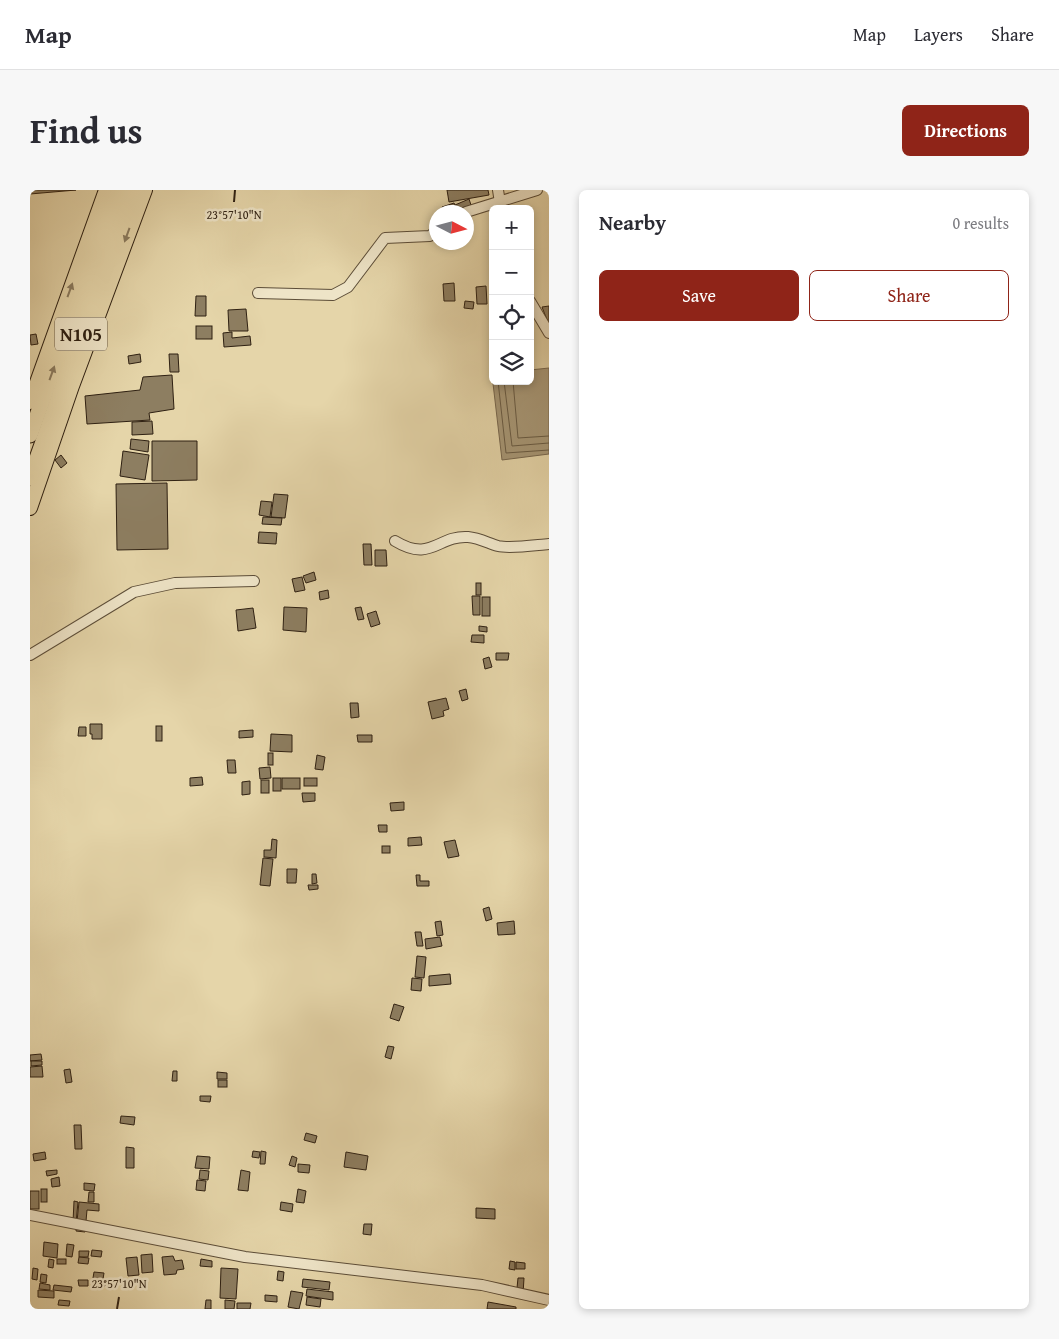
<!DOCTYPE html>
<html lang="en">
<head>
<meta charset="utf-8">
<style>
	body { margin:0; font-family:"Gentium Book Plus",serif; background:#f7f7f7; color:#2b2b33 }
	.controls { position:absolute; right:15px; top:15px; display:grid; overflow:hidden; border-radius:8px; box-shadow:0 2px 8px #0003 }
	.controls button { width:45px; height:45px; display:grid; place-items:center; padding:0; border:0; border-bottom:1px solid #e1e1e2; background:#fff; color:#2b2b33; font:25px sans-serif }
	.compass { position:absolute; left:399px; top:15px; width:45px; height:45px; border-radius:50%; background:#fff; box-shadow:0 2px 8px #0003; rotate:96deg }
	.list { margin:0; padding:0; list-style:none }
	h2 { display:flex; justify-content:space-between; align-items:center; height:65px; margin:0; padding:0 20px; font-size:21px }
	h2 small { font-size:16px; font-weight:400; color:#7c7c81 }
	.actions { display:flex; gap:10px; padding:15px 20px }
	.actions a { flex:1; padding:11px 0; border:1px solid #8f2418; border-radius:8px; text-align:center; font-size:18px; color:#8f2418 }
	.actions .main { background:#8f2418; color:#fff }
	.icon { flex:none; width:28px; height:28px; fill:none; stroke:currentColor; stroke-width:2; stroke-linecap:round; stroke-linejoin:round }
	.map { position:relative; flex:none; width:519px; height:1119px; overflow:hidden; border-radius:8px }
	header { display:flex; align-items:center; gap:30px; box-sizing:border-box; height:70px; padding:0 25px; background:#fff; border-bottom:1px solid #e1e1e2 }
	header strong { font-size:24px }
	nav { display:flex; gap:28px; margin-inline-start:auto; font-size:18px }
	.intro { display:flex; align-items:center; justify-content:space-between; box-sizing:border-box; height:120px; padding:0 30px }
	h1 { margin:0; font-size:35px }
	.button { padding:12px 22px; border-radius:8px; background:#8f2418; color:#fff; font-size:18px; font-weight:700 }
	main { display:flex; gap:30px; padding:0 30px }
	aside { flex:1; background:#fff; border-radius:8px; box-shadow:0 2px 8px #0003 }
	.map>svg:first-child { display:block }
</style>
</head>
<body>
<header>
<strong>Map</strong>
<nav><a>Map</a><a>Layers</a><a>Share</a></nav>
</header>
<div class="intro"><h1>Find us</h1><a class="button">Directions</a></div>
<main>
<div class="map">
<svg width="519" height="1119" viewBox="0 0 519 1119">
	<rect width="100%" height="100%" fill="#e5d5a9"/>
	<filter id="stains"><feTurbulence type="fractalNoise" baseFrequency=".004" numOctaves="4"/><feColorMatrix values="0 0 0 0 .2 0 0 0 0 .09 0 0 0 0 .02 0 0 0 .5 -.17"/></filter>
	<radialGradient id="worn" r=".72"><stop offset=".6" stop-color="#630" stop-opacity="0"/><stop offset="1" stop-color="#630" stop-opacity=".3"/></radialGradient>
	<polygon fill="#a79776" stroke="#77674e" points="519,178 519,264 472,270 462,185 463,191 500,191 500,180"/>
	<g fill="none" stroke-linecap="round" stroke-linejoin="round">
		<g stroke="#6a5c44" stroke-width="1">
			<polyline points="468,191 476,263 519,260"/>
			<polyline points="474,191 482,256 519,253"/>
			<polyline points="483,191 488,248 519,246"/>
		</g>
	</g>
	<g fill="#8d7e61" stroke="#2e2012">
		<polygon points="0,0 46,0 0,4"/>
		<polygon points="417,0 458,0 459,5 419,12"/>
		<polygon points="439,9 441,15 422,22 414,22 412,17 424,13 425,15"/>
		<polygon points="424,93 425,111 414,111 413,94"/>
		<polygon points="456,96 457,114 447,114 446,97"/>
		<polygon points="166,106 176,106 176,126 165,126"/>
		<polygon points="435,111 444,112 443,119 434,118"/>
		<polygon points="519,116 519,135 512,117"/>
		<polygon points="216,119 218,141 199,141 198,120"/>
		<rect x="166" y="136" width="16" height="13"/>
		<polygon points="202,142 202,148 220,146 221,155 194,157 193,143"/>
		<polygon points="6,144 8,154 1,155 0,145"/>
		<polygon points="110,164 111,172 99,174 98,166"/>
		<polygon points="139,164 148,164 149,182 140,182"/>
		<polygon points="142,185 144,219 119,223 120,230 57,234 55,206 110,200 113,187"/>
		<polygon points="122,231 123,244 102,245 102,232"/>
		<polygon points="101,249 119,251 118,262 100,259"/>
		<polygon points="122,251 167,251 167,290 122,291"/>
		<polygon points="93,261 119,265 115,290 90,286"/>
		<polygon points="31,265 37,273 31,278 25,270"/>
		<polygon points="137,293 138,359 87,360 86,294"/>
		<polygon points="244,304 258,305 255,328 241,327"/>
		<polygon points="231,311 242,312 240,327 229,325"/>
		<polygon points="233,327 252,328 251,335 232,334"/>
		<polygon points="229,342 247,343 246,354 228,353"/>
		<polygon points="333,354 341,354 342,375 334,375"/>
		<polygon points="345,360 356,360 357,376 345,376"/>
		<polygon points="284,382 286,390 276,393 273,386"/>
		<polygon points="272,387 275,400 265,402 262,389"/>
		<rect x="446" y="393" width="5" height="12"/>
		<polygon points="298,400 299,408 290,410 289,402"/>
		<polygon points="442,406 450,406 450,425 443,425"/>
		<rect x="452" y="407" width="8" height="19"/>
		<polygon points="254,417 277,418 276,442 253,440"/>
		<polygon points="331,417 334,429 328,430 325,418"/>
		<polygon points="223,418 226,438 208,441 206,420"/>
		<polygon points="346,421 350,434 341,437 337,424"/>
		<polygon points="449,436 457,437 457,442 449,441"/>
		<polygon points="442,445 454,445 454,453 441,452"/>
		<polygon points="466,463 479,463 478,470 466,470"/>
		<polygon points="459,467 462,477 455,479 453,469"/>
		<polygon points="436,499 438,509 432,511 429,501"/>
		<polygon points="416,508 419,519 413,521 414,526 402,529 398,512"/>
		<polygon points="320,513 328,513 329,527 321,528"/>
		<polygon points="60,534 72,534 72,549 62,549 62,544 60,544"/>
		<rect x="126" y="536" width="6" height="15"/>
		<polygon points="49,537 56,537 56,546 48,546"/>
		<polygon points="223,540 223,547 209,548 209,541"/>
		<polygon points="241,544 262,545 262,562 240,561"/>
		<polygon points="327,545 342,545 342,552 328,552"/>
		<rect x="238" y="563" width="5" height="12"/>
		<polygon points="287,565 295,567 293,580 285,579"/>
		<polygon points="197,570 205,570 206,583 198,583"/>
		<polygon points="240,577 241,588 230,589 229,578"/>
		<polygon points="172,587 173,595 160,596 160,588"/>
		<rect x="243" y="588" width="8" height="13"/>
		<rect x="252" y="588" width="18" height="11"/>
		<rect x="274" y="588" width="13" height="8"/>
		<rect x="231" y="590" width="8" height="13"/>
		<polygon points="220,591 220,604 212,605 212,592"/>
		<polygon points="272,603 285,603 285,611 273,612"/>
		<polygon points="374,612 374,620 361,621 360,613"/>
		<polygon points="348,635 357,635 357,642 349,642"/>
		<polygon points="391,647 392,655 378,656 378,648"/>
		<polygon points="242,649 247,650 246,668 234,667 234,660 241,660"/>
		<polygon points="425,650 429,666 418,668 414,652"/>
		<rect x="352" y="656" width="8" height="7"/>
		<polygon points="233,668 243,669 240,696 230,695"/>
		<polygon points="257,679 267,679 266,693 257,693"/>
		<polygon points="282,684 286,684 287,693 282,694"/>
		<polygon points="386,685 390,685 390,691 399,691 399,696 387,696"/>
		<polygon points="278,695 288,695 288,699 279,700"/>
		<polygon points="459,717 462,729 456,731 453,719"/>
		<polygon points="411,731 413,745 407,746 405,732"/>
		<polygon points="484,731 485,744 468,745 467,733"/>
		<polygon points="385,742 391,742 393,756 387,756"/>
		<polygon points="410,747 412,756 396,759 395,749"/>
		<polygon points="387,766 396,767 394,788 385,787"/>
		<polygon points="420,784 421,794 399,796 399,786"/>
		<polygon points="382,788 392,789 391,801 381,800"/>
		<polygon points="364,814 374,817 369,831 360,828"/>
		<polygon points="358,856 364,857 361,869 355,867"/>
		<polygon points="11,864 12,870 0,871 0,865"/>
		<polygon points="1,871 12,871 12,875 1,876"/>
		<polygon points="12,876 13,887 0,887 0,877"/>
		<polygon points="40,879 42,892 36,893 34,880"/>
		<polygon points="143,881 147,881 147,891 142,891"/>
		<polygon points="187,882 197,883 197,889 187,889"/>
		<rect x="188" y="890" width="9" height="7"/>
		<polygon points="170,906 181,906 180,912 170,911"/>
		<polygon points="91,926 105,927 104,935 90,933"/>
		<polygon points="44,935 51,935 52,959 45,959"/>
		<polygon points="276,943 287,946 285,953 274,950"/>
		<polygon points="96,957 104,958 104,978 96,978"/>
		<polygon points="223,961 230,962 229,968 222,967"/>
		<polygon points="231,961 236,962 235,974 230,974"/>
		<polygon points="15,962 16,969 4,971 3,964"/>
		<polygon points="316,962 338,966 336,980 314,977"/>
		<polygon points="167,966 180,967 179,979 165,978"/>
		<polygon points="262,966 267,968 265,977 259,975"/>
		<polygon points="268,974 280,975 279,983 268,982"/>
		<polygon points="27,980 27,984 17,986 16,981"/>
		<polygon points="170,980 179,981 178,990 169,989"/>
		<polygon points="211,980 220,982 218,1001 208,1000"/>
		<polygon points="29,987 30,996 22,997 21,989"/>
		<polygon points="167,990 176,991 175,1001 166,1000"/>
		<polygon points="54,993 65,994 64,1001 54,1000"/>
		<rect x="11" y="999" width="6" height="13"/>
		<polygon points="268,999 276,1001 274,1013 266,1012"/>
		<rect x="0" y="1001" width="9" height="18"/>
		<polygon points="59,1002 64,1002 64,1012 58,1012"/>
		<polygon points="44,1011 48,1012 46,1033 43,1032"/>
		<polygon points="49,1012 69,1014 69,1021 57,1020 55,1042 46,1041"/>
		<polygon points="251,1012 263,1014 262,1022 250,1020"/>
		<polygon points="446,1018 465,1019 465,1029 446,1028"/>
		<polygon points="334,1034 342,1034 341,1045 333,1044"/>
		<polygon points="14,1052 28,1054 27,1068 13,1066"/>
		<polygon points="37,1054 44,1055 42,1067 36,1066"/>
		<polygon points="62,1060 72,1061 71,1067 61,1066"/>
		<polygon points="49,1061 59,1061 58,1067 49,1067"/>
		<polygon points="122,1064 123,1082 112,1083 111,1065"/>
		<polygon points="143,1066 145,1071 152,1070 154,1079 147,1080 146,1084 134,1085 132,1067"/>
		<polygon points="49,1067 59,1068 58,1074 48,1073"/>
		<polygon points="107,1067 109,1085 98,1086 96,1068"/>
		<polygon points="19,1069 24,1070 23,1078 18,1077"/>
		<rect x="27" y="1069" width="9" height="5"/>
		<polygon points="171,1069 182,1071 182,1077 170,1076"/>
		<polygon points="480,1071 485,1072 485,1080 479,1079"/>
		<polygon points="486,1072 495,1073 495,1079 486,1079"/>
		<polygon points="3,1078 8,1079 7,1090 2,1089"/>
		<polygon points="191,1078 208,1079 206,1109 190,1108"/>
		<polygon points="248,1081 254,1082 253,1091 247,1090"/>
		<polygon points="64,1082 74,1083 73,1089 63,1088"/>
		<polygon points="11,1084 17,1085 16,1093 10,1092"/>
		<polygon points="488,1088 494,1088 493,1104 482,1097 487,1098"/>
		<polygon points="65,1089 75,1090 75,1096 65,1095"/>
		<polygon points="273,1089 300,1092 299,1100 272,1097"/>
		<polygon points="48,1090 58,1090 58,1096 49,1096"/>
		<polygon points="10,1093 20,1095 20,1100 9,1099"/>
		<polygon points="24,1095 42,1097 41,1102 23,1100"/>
		<polygon points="277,1099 303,1102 303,1110 276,1106"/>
		<polygon points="8,1100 24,1101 24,1108 8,1107"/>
		<polygon points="261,1101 273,1103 269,1119 258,1117"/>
		<polygon points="235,1105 247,1106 247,1112 235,1111"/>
		<polygon points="277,1107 291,1109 290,1117 276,1115"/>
		<polygon points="29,1110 40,1111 39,1116 28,1115"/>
		<polygon points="176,1110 181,1110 181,1119 175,1119"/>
		<polygon points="195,1110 205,1111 204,1119 195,1119"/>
		<polygon points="458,1112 486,1117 486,1119 457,1119"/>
		<polygon points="207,1113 221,1113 220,1119 207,1119"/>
	</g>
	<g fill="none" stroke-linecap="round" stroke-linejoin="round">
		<defs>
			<g id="minor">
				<polyline points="468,0 471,19"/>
				<polyline points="436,22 507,0"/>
				<polyline points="228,103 303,105 318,97 355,48 400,46 407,40"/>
				<polyline points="500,111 519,143"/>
				<path d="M365 351C401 373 408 345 438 347 449 348 458 353 468 356 480 359 506 355 519 354"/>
				<polyline points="0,465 104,402 145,393 224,391"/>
				<polyline points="0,1025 215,1067 452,1095 519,1110"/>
			</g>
			<g id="major">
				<polyline points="0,212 76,0"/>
				<polyline points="0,318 42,196 115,0"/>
			</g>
			<g id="highway">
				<polyline points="0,245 89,0"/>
				<polyline points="0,288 103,0"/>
			</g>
		</defs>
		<use href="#minor" stroke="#5c4d38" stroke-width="12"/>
		<use href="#major" stroke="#2e2012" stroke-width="16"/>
		<use href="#highway" stroke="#2e2012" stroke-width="17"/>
		<use href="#minor" stroke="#eee4c7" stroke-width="10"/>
		<use href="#major" stroke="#e5d5a9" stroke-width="14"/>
		<use href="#highway" stroke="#e5d5a9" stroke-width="15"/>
	</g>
	<defs><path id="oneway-solid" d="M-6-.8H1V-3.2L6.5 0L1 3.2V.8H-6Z" transform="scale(1.25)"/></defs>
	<g fill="#8a7a5e">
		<use href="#oneway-solid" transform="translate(97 45) rotate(110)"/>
		<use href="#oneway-solid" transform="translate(40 100) rotate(-70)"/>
		<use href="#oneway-solid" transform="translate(22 183) rotate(-70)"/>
	</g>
	<path fill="none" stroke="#2e2012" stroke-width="2" d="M204 12 205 0M87 1119 89 1107"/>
	<g text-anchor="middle" stroke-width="5" stroke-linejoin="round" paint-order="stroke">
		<rect fill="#eee4c7" stroke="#685b48" stroke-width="1" x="25" y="127.5" width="52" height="33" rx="4"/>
		<g font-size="19" font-weight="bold" fill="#2e2012">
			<text x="51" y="151">N105</text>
		</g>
	</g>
	<g font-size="12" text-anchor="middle" fill="#2e2012" stroke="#eee4c7" stroke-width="5" stroke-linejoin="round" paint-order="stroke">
		<text x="204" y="29">23°57'10"N</text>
		<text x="89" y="1098">23°57'10"N</text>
	</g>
	<rect width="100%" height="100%" filter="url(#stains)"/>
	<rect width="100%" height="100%" fill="url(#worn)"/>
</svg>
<div class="controls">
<button>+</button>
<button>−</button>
<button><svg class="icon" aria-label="locate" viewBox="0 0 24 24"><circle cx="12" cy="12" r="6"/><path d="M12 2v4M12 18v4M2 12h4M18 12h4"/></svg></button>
<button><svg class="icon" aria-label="layers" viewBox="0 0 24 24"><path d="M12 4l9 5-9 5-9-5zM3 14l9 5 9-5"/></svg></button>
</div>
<svg class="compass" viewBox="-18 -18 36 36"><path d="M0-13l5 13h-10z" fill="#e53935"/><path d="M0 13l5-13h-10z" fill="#7c7c81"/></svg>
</div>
<aside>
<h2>Nearby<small>0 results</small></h2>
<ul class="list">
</ul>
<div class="actions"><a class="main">Save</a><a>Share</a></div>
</aside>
</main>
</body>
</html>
